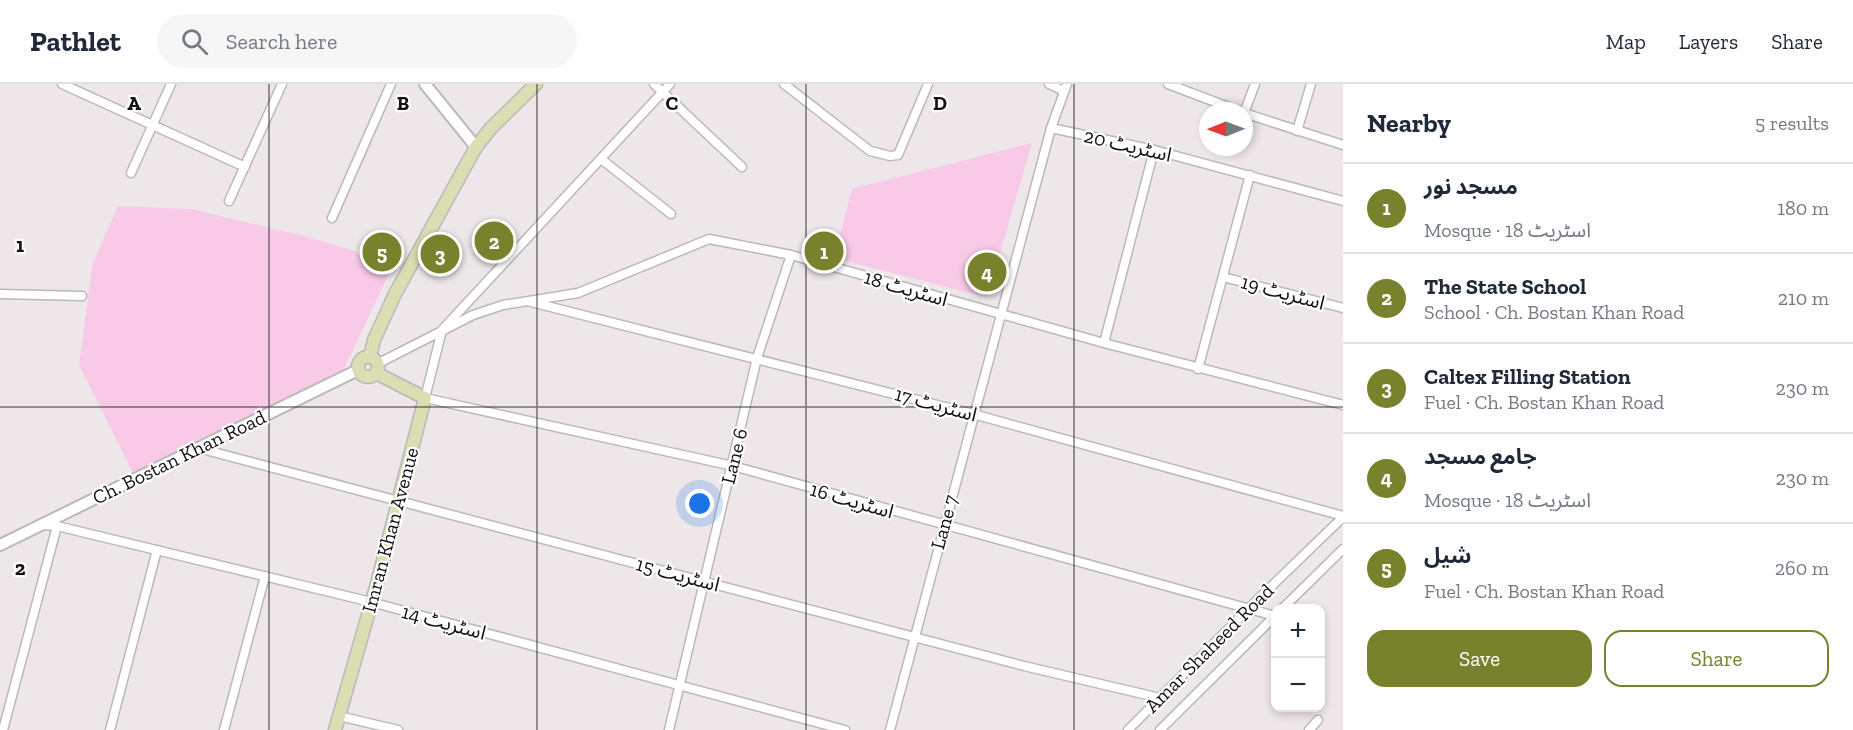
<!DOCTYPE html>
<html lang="en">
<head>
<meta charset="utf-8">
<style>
	body { margin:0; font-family:"Zilla Slab","Noto Sans Arabic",serif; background:#f6f6f7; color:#1f2937 }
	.controls { position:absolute; right:18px; bottom:18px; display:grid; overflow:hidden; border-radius:12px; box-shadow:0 3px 9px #0003 }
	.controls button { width:54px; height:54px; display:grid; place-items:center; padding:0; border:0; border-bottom:2px solid #e0e1e3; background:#fff; color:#1f2937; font:30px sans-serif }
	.compass { position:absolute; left:1199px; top:18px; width:54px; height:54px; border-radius:50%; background:#fff; box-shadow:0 3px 9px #0003; rotate:269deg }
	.you { position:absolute; left:700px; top:420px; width:21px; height:21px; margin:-15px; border:4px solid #fff; border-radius:50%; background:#1a73e8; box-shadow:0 0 0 9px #1a73e833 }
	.badge { display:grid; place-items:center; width:39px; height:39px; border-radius:50%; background:#78812c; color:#fff; font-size:20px; font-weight:700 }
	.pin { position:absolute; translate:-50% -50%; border:3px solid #fff; box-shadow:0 2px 6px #0006 }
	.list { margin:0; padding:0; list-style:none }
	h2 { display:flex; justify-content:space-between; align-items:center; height:78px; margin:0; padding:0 24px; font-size:26px }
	h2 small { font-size:20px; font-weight:400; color:#747a83 }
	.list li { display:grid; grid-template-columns:39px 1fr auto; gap:18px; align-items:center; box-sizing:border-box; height:90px; padding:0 24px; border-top:2px solid #e0e1e3 }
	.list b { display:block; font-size:22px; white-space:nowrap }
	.list p { margin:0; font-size:20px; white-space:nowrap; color:#747a83 }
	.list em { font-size:20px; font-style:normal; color:#747a83 }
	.actions { display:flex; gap:12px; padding:18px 24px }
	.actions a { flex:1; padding:14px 0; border:2px solid #78812c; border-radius:18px; text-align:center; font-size:21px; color:#78812c }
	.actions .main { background:#78812c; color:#fff }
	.icon { flex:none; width:33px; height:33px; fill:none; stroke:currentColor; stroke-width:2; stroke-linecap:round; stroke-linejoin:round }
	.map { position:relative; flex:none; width:1343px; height:646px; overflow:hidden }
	header { display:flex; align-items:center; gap:36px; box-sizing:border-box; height:84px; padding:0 30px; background:#fff; border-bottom:2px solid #e0e1e3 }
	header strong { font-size:28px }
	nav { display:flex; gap:33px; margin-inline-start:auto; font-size:21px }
	.search { width:420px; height:54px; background:#f6f6f7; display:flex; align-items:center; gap:15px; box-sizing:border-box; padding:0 21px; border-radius:33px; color:#747a83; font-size:22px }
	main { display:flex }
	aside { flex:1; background:#fff }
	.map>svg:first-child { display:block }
</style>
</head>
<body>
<header>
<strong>Pathlet</strong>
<div class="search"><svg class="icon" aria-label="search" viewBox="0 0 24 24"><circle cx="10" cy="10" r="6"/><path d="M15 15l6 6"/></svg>Search here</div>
<nav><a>Map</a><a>Layers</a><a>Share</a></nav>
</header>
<main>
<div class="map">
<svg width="1343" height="646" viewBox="0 0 1343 646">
	<rect width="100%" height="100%" fill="#ede7ea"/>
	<g fill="#f9cae7">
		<polygon points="1032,59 987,213 834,174 852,105"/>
		<polygon points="118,122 191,125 308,153 394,179 343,287 317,306 136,395 79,281 93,179"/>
	</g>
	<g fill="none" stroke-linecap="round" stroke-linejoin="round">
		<defs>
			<g id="minor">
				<polyline points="62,0 245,83"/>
				<polyline points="654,0 742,83"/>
				<polyline points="670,0 442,246 425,314 733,382 1275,532 1160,646"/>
				<polyline points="784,0 870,67 890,72 898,71 928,0"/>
				<polyline points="1049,0 1064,7"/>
				<polyline points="1168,0 1239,27"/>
				<polyline points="1244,29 1343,61"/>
				<polyline points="1244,29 1255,0"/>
				<polyline points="1051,44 1154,66 1343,117"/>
				<polyline points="1297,47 1311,0"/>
				<polyline points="601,75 671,130"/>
				<polyline points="131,89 171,0"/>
				<polyline points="229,117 282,0"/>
				<polyline points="332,134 391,0"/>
				<polyline points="1223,193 1343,224"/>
				<polyline points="0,210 82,212"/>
				<polyline points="531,218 973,330 1343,432"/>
				<polyline points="1104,259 1154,66"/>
				<polyline points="377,280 473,231 503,221 578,209 709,155 791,171 1104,259 1343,321"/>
				<polyline points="1198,285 1250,91"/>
				<polyline points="198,364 1024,582 1160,614"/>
				<polyline points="41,441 57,442 371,518 845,646"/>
				<polyline points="1283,524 1343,465"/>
				<polyline points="339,632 398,646"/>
				<polyline points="3,646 57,442"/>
				<polyline points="110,646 157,466"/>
				<polyline points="224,646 265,492"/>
				<polyline points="669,646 757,274 791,171"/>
				<polyline points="890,646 1051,44 1067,0"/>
				<polyline points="1128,646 1250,523 1343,433"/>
				<polyline points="1309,646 1318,636"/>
			</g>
			<g id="tertiary">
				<polyline points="425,0 476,63"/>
				<polyline points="0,461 358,286"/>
			</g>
			<g id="secondary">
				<circle cx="368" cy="283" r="10"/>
				<polyline points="370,273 374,256 395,210 476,63 491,44 536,0"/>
				<polyline points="335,646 378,496 425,314 376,289"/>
			</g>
		</defs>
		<use href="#minor" stroke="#bcb7b9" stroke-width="11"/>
		<use href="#tertiary" stroke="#bcb7b9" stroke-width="14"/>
		<use href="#secondary" stroke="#bcb7b9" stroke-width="15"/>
		<use href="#minor" stroke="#fff" stroke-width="8"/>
		<use href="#tertiary" stroke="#fff" stroke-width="10"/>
		<use href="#secondary" stroke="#dbdeb2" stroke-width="12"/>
	</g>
	<path fill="none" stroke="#121011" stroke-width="1.5" stroke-opacity="0.55" d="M269 0V646M537 0V646M806 0V646M1074 0V646M0 323H1343"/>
	<g text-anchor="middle" stroke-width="4.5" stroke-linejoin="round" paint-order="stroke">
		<g font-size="20" fill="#121011" stroke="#fff">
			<text transform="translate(1128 61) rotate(13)" y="7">اسٹریٹ 20</text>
			<text transform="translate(906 204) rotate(16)" y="7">اسٹریٹ 18</text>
			<text transform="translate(1283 208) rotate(15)" y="7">اسٹریٹ 19</text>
			<text transform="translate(936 320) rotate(15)" y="7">اسٹریٹ 17</text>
			<text transform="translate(734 372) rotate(-76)" y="7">Lane 6</text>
			<text transform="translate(179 373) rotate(-26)" y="7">Ch. Bostan Khan Road</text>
			<text transform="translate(852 416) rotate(16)" y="7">اسٹریٹ 16</text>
			<text transform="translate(944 438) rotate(-75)" y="7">Lane 7</text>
			<text transform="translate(390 446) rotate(-75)" y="7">Imran Khan Avenue</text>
			<text transform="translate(678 490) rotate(15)" y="7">اسٹریٹ 15</text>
			<text transform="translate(444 538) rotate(15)" y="7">اسٹریٹ 14</text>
			<text transform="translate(1209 564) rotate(-45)" y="7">Amar Shaheed Road</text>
		</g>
	</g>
	<g font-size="20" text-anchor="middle" font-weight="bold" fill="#121011" stroke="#fff" stroke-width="4.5" stroke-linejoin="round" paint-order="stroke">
		<text x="134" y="26">A</text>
		<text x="403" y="26">B</text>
		<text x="672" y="26">C</text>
		<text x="940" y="26">D</text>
		<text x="20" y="168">1</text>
		<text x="20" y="491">2</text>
	</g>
</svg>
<div class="controls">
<button>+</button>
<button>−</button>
</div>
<svg class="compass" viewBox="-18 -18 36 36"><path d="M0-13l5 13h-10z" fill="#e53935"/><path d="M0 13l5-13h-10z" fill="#747a83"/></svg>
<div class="you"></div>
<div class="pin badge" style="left:824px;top:167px">1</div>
<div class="pin badge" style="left:494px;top:157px">2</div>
<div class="pin badge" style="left:440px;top:170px">3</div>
<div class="pin badge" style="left:987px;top:188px">4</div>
<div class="pin badge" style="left:382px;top:168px">5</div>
</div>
<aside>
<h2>Nearby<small>5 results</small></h2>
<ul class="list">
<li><span class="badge">1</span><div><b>مسجد نور</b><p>Mosque · اسٹریٹ 18</p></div><em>180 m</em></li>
<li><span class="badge">2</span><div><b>The State School</b><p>School · Ch. Bostan Khan Road</p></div><em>210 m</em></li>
<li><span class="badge">3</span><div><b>Caltex Filling Station</b><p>Fuel · Ch. Bostan Khan Road</p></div><em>230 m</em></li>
<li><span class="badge">4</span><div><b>جامع مسجد</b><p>Mosque · اسٹریٹ 18</p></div><em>230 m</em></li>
<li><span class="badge">5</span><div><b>شیل</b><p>Fuel · Ch. Bostan Khan Road</p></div><em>260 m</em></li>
</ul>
<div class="actions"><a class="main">Save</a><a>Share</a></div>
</aside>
</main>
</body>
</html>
